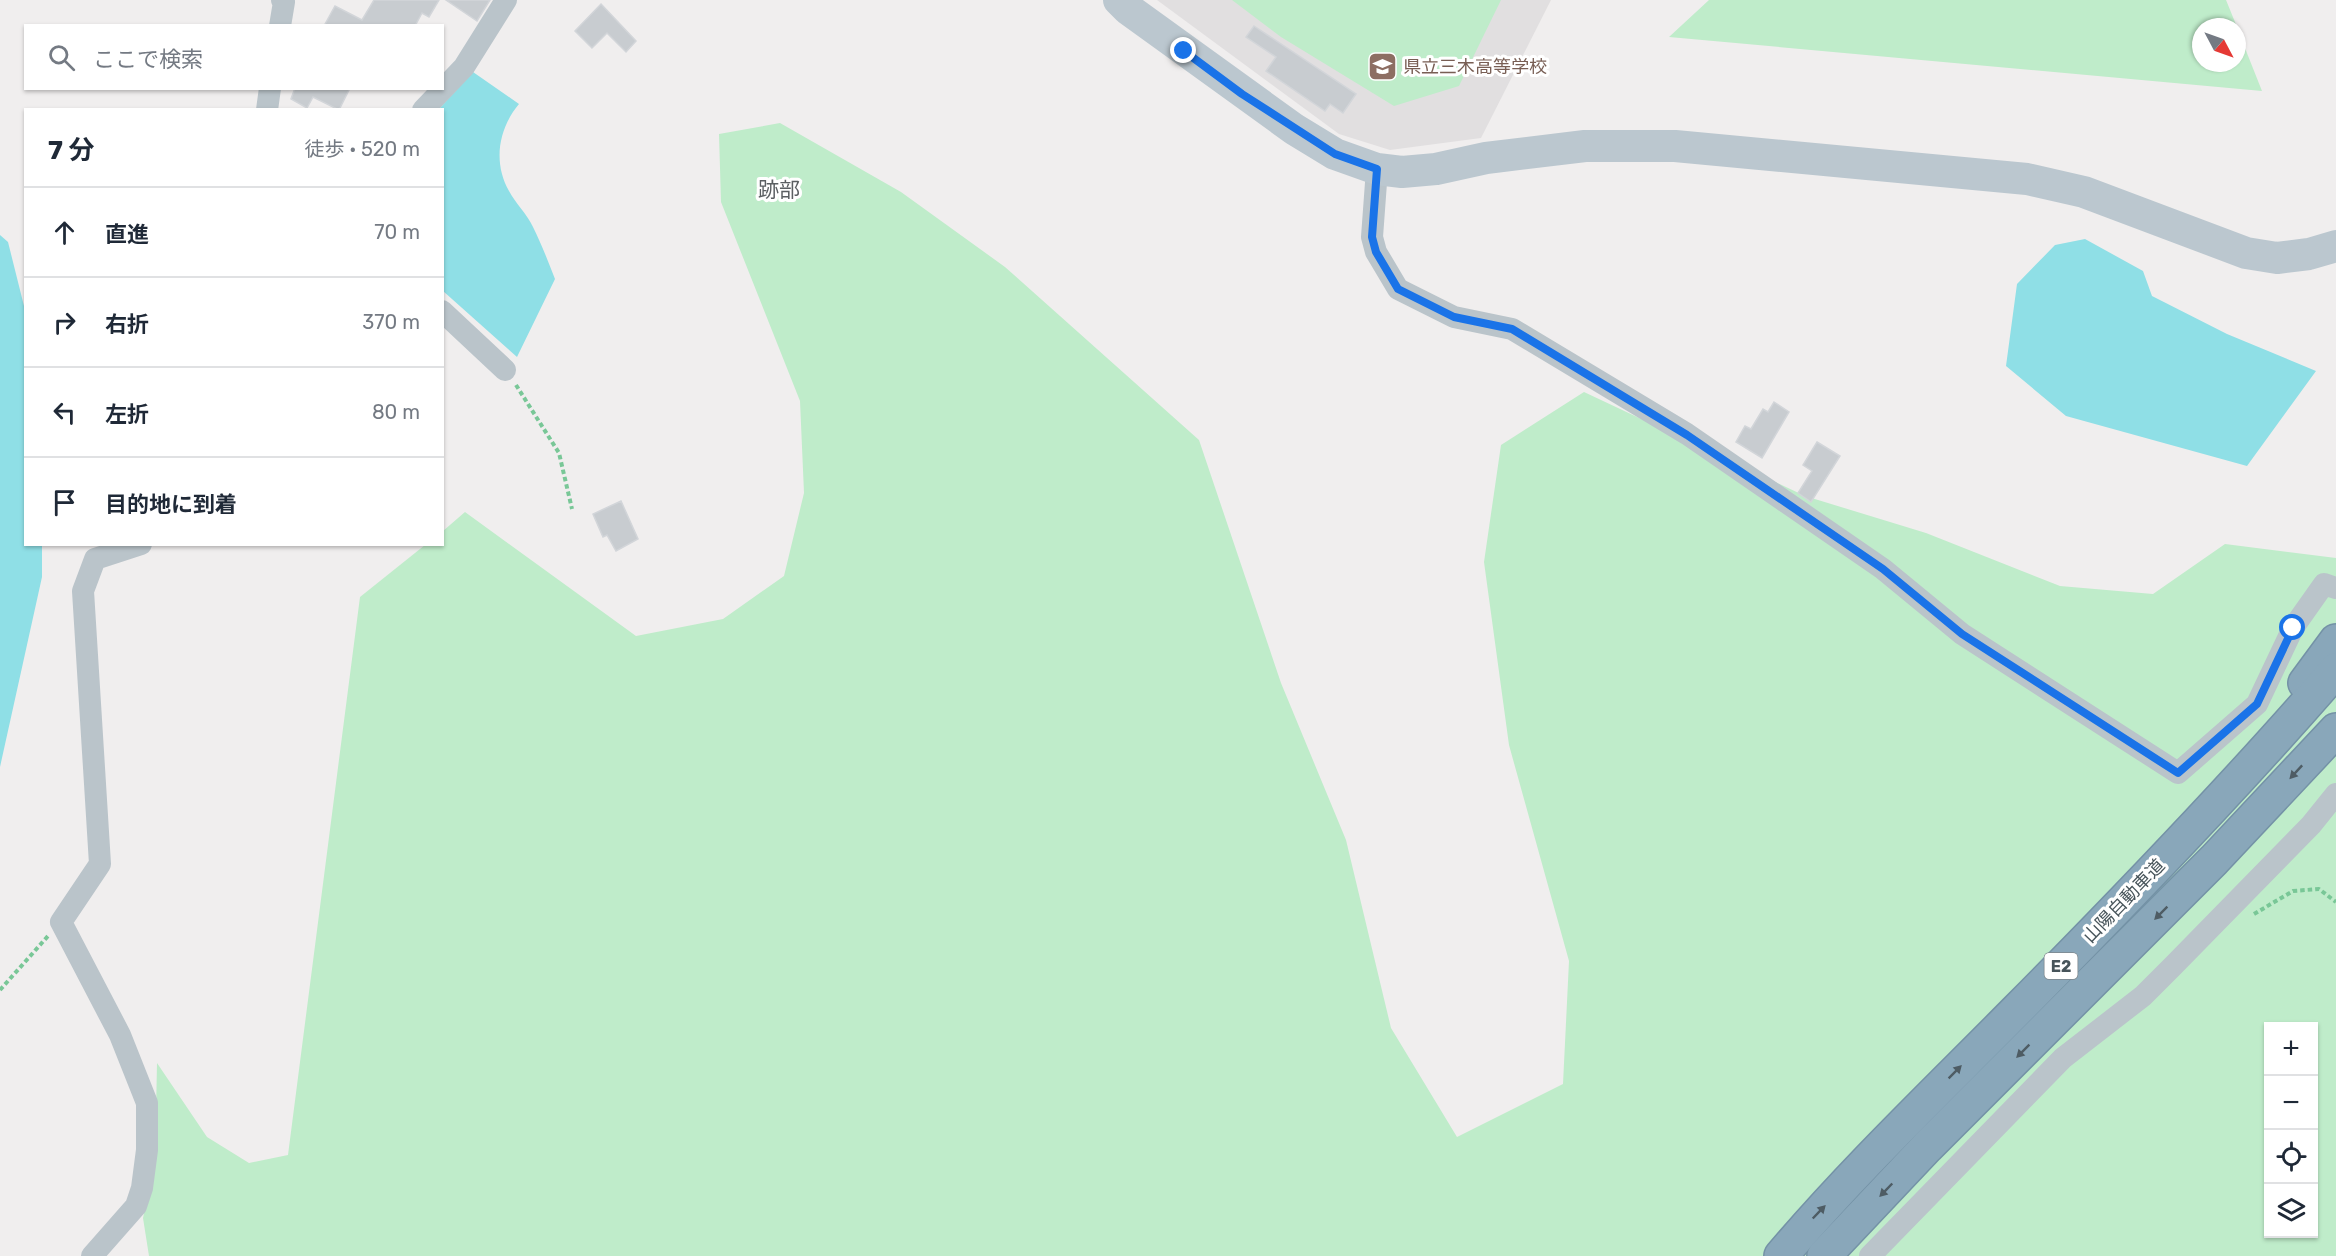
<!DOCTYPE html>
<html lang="ja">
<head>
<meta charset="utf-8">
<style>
	body { margin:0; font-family:Rubik,"Noto Sans JP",sans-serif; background:#f2f2f3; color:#1f2937 }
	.controls { position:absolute; right:18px; bottom:18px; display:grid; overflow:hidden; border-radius:0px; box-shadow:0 2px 4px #0004 }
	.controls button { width:54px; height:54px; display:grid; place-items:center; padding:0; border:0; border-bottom:2px solid #e0e1e3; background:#fff; color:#1f2937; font:30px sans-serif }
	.compass { position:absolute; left:2192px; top:18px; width:54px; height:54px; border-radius:50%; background:#fff; box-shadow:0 2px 4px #0004; rotate:131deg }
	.stop { position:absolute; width:18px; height:18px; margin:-14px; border:4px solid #1a73e8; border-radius:50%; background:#fff }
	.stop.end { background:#1a73e8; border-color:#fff; box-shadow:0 2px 6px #0008 }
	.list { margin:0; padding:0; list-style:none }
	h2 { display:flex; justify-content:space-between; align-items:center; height:78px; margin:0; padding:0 24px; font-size:26px }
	h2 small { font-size:20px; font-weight:400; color:#747a83 }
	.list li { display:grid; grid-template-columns:39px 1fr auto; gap:18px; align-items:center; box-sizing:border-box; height:90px; padding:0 24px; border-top:2px solid #e0e1e3 }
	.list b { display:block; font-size:22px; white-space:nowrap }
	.list em { font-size:20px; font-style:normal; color:#747a83 }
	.icon { flex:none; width:33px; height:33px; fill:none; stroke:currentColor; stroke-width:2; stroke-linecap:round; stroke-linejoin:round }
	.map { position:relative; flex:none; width:2336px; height:1256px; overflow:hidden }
	.search { position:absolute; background:#fff; box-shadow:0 2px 4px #0004; left:24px; top:24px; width:420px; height:66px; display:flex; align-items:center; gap:15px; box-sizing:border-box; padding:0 21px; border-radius:0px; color:#747a83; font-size:22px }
	.panel { position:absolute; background:#fff; box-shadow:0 2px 4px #0004; left:24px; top:108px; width:420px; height:438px; border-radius:0px }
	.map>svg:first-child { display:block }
</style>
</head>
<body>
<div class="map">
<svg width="2336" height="1256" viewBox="0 0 2336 1256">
	<rect width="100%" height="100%" fill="#f0eeee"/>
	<polygon fill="#e1dfe0" points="1157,0 1551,0 1481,138 1390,150 1339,134"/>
	<g fill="#bfecca" fill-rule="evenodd">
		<polygon points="1232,0 1501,0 1459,86 1394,106 1281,37"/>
		<polygon points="1709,0 2226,0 2237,27 2201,27 2201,63 2237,63 2237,28 2262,91 1669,37"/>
		<path d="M780 123 901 192 1005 267 1199 440 1281 683 1346 840 1391 1028 1457 1137 1563 1084 1569 961 1509 745 1484 562 1501 445 1584 392 1805 496 1926 533 2060 586 2153 594 2225 544 2336 558V1256H149L143 1218 155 1162 157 1063 207 1137 249 1163 288 1155 360 597 425 545 442 544 443 531 465 512 636 636 723 619 784 576 804 493 800 401 721 202 719 134ZM2268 1026H2314V1234H2268Z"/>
	</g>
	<g fill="#8fdfe6">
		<path d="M473 72 519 104C498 129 493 163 509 191 516 204 527 214 533 227 541 243 548 261 555 279L517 357 443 291 442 110H438Z"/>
		<polygon points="0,235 8,242 26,314 26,544 42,545 42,577 0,767"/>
		<polygon points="2085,239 2143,271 2152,296 2227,334 2316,371 2247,466 2066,416 2006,366 2017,284 2055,245"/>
	</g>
	<g fill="#c8ccd0" stroke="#d2d5d9" stroke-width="1.5">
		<polygon points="374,0 439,0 429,17 422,13 415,26 324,26 335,6 362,20"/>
		<polygon points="446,0 490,0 477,21"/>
		<polygon points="601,4 636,41 626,52 607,33 592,48 575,31"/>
		<polygon points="1254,26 1356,94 1343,113 1330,104 1325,111 1266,71 1276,57 1246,37"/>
		<polygon points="295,88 350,88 339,110 313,97 307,108 291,99"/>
		<polygon points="1774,402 1789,412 1762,458 1736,442 1745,426 1751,429 1763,409 1768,412"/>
		<polygon points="1817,442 1840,456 1811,502 1798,493 1812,471 1803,465"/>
		<polygon points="621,501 638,539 616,551 607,535 603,537 593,514"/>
	</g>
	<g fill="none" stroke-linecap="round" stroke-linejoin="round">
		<defs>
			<g id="highway">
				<polyline points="2305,683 2336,641"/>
				<path d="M1781 1256C1854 1170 1937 1091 2016 1011 2126 900 2234 788 2336 670"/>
				<polyline points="1824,1256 1927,1147 2214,860 2336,730"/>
			</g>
		</defs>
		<use href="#highway" stroke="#7492a6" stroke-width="36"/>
		<g stroke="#79c797" stroke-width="4" stroke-dasharray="4.5 3" stroke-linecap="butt">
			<polyline points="516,385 559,453 572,509"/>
			<polyline points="2254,914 2293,891 2319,889 2336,902"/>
			<polyline points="0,990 48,936"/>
		</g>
		<g stroke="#bac4ca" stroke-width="22">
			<polyline points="280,26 284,2 282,0"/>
			<polyline points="267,110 270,88"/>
			<polyline points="423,110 464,67 506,0"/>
			<polyline points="1377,169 1372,237 1376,252 1398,289 1454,317 1512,329 1687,434 1883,569 1962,634 2178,773 2257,704 2293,628 2324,584 2336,588"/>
			<polyline points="442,311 505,370"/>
			<polyline points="92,1256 136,1206 142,1188 147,1150 147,1103 120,1035 61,922 100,864 83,591 95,559 141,544"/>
			<polyline points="1870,1256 2063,1058 2143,996 2173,966 2311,825 2336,794"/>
		</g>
		<polyline stroke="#bbc7cf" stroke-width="32" points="1119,0 1128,9 1294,129 1335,154 1377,169 1402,172 1436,169 1486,158 1585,146 1675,146 2027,179 2084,192 2246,253 2277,258 2309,254 2336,246"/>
		<use href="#highway" stroke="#89a7ba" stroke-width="33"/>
	</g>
	<defs><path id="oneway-solid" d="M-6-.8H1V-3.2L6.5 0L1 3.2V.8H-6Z" transform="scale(1.5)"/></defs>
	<g fill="#4e5c64">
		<use href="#oneway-solid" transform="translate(2296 772) rotate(133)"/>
		<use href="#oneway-solid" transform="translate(2161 913) rotate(135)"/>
		<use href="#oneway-solid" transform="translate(2023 1051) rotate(135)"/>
		<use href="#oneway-solid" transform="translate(1955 1072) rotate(-45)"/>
		<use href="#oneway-solid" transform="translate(1886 1190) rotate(134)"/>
		<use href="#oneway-solid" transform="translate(1819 1212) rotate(-46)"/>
	</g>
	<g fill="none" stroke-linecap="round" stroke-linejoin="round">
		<polyline stroke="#1a73e8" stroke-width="8" points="1184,51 1242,94 1335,154 1377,169 1372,237 1376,252 1398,289 1454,317 1512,329 1687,435 1883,569 1962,634 2178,773 2257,704 2293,628"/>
	</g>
	<defs>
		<symbol id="school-square" viewBox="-11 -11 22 22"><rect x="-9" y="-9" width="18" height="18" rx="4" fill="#8d6e63" stroke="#fff"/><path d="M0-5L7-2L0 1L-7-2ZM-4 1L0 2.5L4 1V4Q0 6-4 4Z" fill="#fff"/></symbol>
	</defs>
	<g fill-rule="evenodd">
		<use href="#school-square" x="1366" y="50" width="33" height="33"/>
	</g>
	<g text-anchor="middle" stroke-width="6" stroke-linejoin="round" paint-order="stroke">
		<rect fill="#fff" stroke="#7e878c" stroke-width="1.5" x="2044.5" y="953" width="33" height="26" rx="4.5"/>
		<g font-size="16" font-weight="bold" fill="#47545a">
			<text x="2061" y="972">E2</text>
		</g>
		<g font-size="18" fill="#785e54" stroke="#fff" text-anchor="start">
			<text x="1403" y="73">県立三木高等学校</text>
		</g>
		<g font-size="18" fill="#47545a" stroke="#fff">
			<text transform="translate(2124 901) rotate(-46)" y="6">山陽自動車道</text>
		</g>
		<g font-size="21" fill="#5b5f62" stroke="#fff">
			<text x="779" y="197">跡部</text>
		</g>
	</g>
</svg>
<div class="controls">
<button>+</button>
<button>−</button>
<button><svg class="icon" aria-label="locate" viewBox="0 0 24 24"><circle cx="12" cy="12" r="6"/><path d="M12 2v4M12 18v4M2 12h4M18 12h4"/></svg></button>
<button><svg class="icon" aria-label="layers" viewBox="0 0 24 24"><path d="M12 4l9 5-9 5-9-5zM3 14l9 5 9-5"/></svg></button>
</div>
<svg class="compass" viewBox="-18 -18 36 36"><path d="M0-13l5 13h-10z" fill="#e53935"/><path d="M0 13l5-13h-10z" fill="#747a83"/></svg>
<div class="stop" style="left:2293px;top:628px"></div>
<div class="stop end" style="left:1184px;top:51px"></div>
<div class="search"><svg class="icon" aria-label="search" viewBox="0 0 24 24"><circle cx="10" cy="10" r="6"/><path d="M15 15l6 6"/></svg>ここで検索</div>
<section class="panel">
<h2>7 分<small>徒歩 · 520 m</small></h2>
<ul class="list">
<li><svg class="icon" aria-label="ahead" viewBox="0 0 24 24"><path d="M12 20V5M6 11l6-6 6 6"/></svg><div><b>直進</b></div><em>70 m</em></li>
<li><svg class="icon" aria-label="right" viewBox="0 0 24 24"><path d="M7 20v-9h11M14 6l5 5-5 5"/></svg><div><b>右折</b></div><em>370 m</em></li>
<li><svg class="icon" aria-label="left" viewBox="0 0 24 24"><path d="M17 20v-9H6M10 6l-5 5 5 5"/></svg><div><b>左折</b></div><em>80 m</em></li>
<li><svg class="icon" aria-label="arrive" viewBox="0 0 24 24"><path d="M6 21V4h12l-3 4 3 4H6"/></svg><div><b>目的地に到着</b></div></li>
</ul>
</section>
</div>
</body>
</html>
